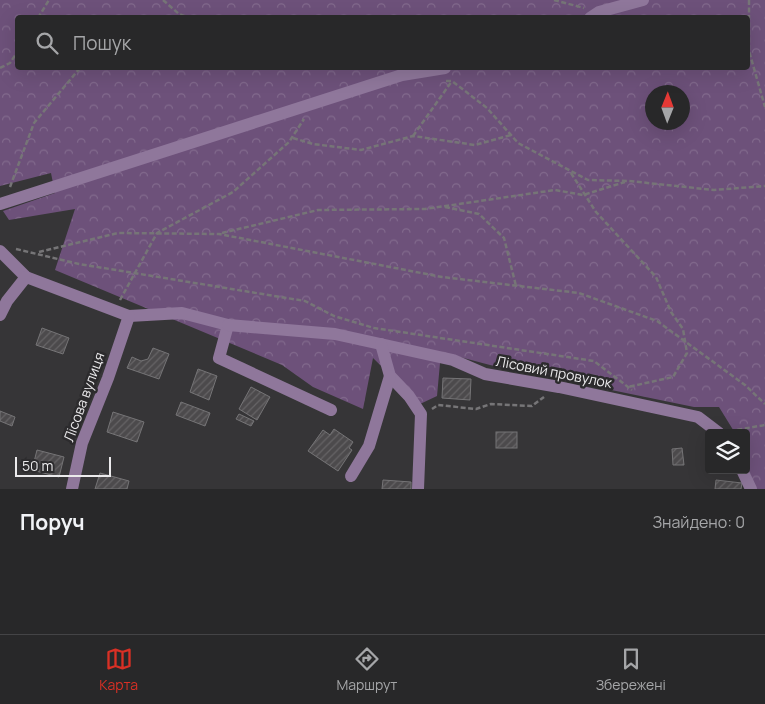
<!DOCTYPE html>
<html lang="uk">
<head>
<meta charset="utf-8">
<style>
	body { margin:0; font-family:Manrope,sans-serif; background:#303031; color:#f1f3f6 }
	.controls { position:absolute; right:15px; bottom:15px; display:grid; overflow:hidden; border-radius:5px; box-shadow:0 5px 20px #0002 }
	.controls button { width:45px; height:45px; display:grid; place-items:center; padding:0; border:0; border-bottom:1px solid #444446; background:#282829; color:#f1f3f6; font:25px sans-serif }
	.compass { position:absolute; left:645px; top:85px; width:45px; height:45px; border-radius:50%; background:#282829; box-shadow:0 5px 20px #0002; rotate:1deg }
	.scale { position:absolute; left:15px; bottom:12px; width:96px; box-sizing:border-box; padding-left:5px; border:2px solid #ebeaec; border-top:0; font-size:14px; line-height:18px; white-space:nowrap; color:#ebeaec; -webkit-text-stroke:4px #2c2b2d; paint-order:stroke }
	.list { margin:0; padding:0; list-style:none }
	h2 { display:flex; justify-content:space-between; align-items:center; height:65px; margin:0; padding:0 20px; font-size:21px }
	h2 small { font-size:16px; font-weight:400; color:#a5a6a8 }
	.icon { flex:none; width:28px; height:28px; fill:none; stroke:currentColor; stroke-width:2; stroke-linecap:round; stroke-linejoin:round }
	.map { position:relative; flex:none; width:765px; height:489px; overflow:hidden }
	.search { position:absolute; background:#282829; box-shadow:0 5px 20px #0002; left:15px; right:15px; top:15px; height:55px; display:flex; align-items:center; gap:12px; box-sizing:border-box; padding:0 18px; border-radius:5px; color:#a5a6a8; font-size:19px }
	.sheet { height:145px; background:#282829 }
	nav { display:flex; justify-content:space-around; align-items:center; box-sizing:border-box; height:70px; border-top:1px solid #444446; background:#282829; font-size:14px; color:#a5a6a8 }
	nav a { display:grid; justify-items:center; gap:2px }
	nav .on { color:#d93025 }
	.map>svg:first-child { display:block }
</style>
</head>
<body>
<div class="map">
<svg width="765" height="489" viewBox="0 0 765 489">
	<defs>
		<pattern id="forest-crowns" width="20" height="18" patternUnits="userSpaceOnUse" patternTransform="scale(1.25)"><rect width="20" height="18" fill="#6d517a"/><path d="M2 6a3 3 0 1 1 6 0M12 15a3 3 0 1 1 6 0" fill="none" stroke="#826a8d"/></pattern>
		<pattern id="building-hatch" width="6" height="6" patternUnits="userSpaceOnUse" patternTransform="scale(1.25)"><rect width="6" height="6" fill="#4c4a4c"/><path d="M-1 1l2-2M0 6l6-6M5 7l2-2" fill="none" stroke="#666466"/></pattern>
	</defs>
	<rect width="100%" height="100%" fill="#363537"/>
	<path fill="url(#forest-crowns)" fill-rule="evenodd" d="M0 0H765V489H749L751 477 746 461V433H735L719 407H694L490 365 441 352 437 396 420 404 373 358 363 409 313 387 282 365 55 270 75 209 9 220 3 211 55 193 51 173 0 186ZM18 18H748V68H18ZM652 92H682V122H652Z"/>
	<g fill="url(#building-hatch)" stroke="#757476">
		<polygon points="42,328 69,338 63,354 36,345"/>
		<polygon points="153,348 169,354 159,379 127,368 132,357 141,361 148,359"/>
		<polygon points="198,369 217,376 209,400 190,392"/>
		<polygon points="443,378 471,379 470,400 442,398"/>
		<polygon points="251,387 270,397 257,420 239,409"/>
		<polygon points="181,402 210,413 205,426 176,415"/>
		<polygon points="0,411 15,417 12,426 0,421"/>
		<polygon points="113,412 144,422 137,442 107,432"/>
		<polygon points="239,414 254,421 251,426 236,419"/>
		<polygon points="334,429 353,442 349,448 352,450 338,471 308,451 323,430 330,435"/>
		<rect x="496" y="432" width="21" height="16"/>
		<polygon points="682,448 684,465 673,465 672,449"/>
		<polygon points="37,450 64,457 59,477 32,470"/>
		<polygon points="100,473 129,481 127,489 95,489"/>
		<polygon points="383,480 411,482 411,489 382,489"/>
		<polygon points="716,480 742,483 741,489 715,489"/>
	</g>
	<g fill="none" stroke-linecap="round" stroke-linejoin="round">
		<g stroke="#767577" stroke-width="2.5" stroke-dasharray="5 2.5" stroke-linecap="butt">
			<polyline points="163,0 179,14 190,18"/>
			<polyline points="554,0 584,8"/>
			<polyline points="749,0 749,51 765,107"/>
			<polyline points="38,18 49,0"/>
			<polyline points="0,68 10,63 18,51"/>
			<polyline points="446,81 452,81 487,108 518,143 588,180 629,181 714,190 765,186"/>
			<polyline points="413,136 452,81"/>
			<polyline points="293,138 313,144 361,150 413,136 475,145 511,135"/>
			<polyline points="571,173 596,212 656,277 671,312 683,329 687,353 673,377 628,387"/>
			<polyline points="10,187 34,123 80,68"/>
			<polyline points="445,207 479,214 504,238 516,286"/>
			<polyline points="222,233 318,210 425,209 555,190 583,195 625,182"/>
			<polyline points="16,249 79,264 305,301 334,316 374,328 594,361 632,390"/>
			<polyline points="39,252 118,233 219,234 442,277 579,293 657,321 745,385 765,404"/>
			<polyline points="120,300 157,233 233,192 289,142 304,119"/>
			<polyline points="432,409 438,405 476,409 491,404 532,406 544,397"/>
			<polyline points="730,431 765,425"/>
		</g>
		<g stroke="#8f779b" stroke-width="12">
			<polyline points="590,18 599,12 643,0"/>
			<polyline points="0,204 402,75 445,68"/>
			<polyline points="0,251 26,277 129,316 182,313 228,325 219,358 331,410"/>
			<polyline points="0,315 7,301 26,277"/>
			<polyline points="228,325 335,334 453,360 485,374 559,387 698,417 719,433"/>
			<polyline points="381,344 390,376 409,396 421,414 418,489"/>
			<polyline points="742,470 751,489"/>
			<polyline points="351,476 369,446 390,376"/>
			<polyline points="72,489 82,443 108,378 129,316"/>
		</g>
	</g>
	<g text-anchor="middle" stroke-width="5" stroke-linejoin="round" paint-order="stroke">
		<g font-size="14" fill="#ebeaec" stroke="#2c2b2d">
			<text transform="translate(554 372) rotate(11)" y="5">Лісовий провулок</text>
			<text transform="translate(84 397) rotate(-70)" y="5">Лісова вулиця</text>
		</g>
	</g>
</svg>
<div class="controls">
<button><svg class="icon" aria-label="layers" viewBox="0 0 24 24"><path d="M12 4l9 5-9 5-9-5zM3 14l9 5 9-5"/></svg></button>
</div>
<svg class="compass" viewBox="-18 -18 36 36"><path d="M0-13l5 13h-10z" fill="#e53935"/><path d="M0 13l5-13h-10z" fill="#a5a6a8"/></svg>
<div class="scale">50 m</div>
<div class="search"><svg class="icon" aria-label="search" viewBox="0 0 24 24"><circle cx="10" cy="10" r="6"/><path d="M15 15l6 6"/></svg>Пошук</div>
</div>
<section class="sheet">
<h2>Поруч<small>Знайдено: 0</small></h2>
<ul class="list">
</ul>
</section>
<nav>
<a class="on"><svg class="icon" aria-label="map" viewBox="0 0 24 24"><path d="M3 6l6-2 6 2 6-2v14l-6 2-6-2-6 2zM9 4v14M15 6v14"/></svg>Карта</a>
<a><svg class="icon" aria-label="directions" viewBox="0 0 24 24"><path d="M12 3l9 9-9 9-9-9zM9 14v-3h6M13 9l2 2-2 2"/></svg>Маршрут</a>
<a><svg class="icon" aria-label="saved" viewBox="0 0 24 24"><path d="M7 4h10v16l-5-4-5 4z"/></svg>Збережені</a>
</nav>
</body>
</html>
